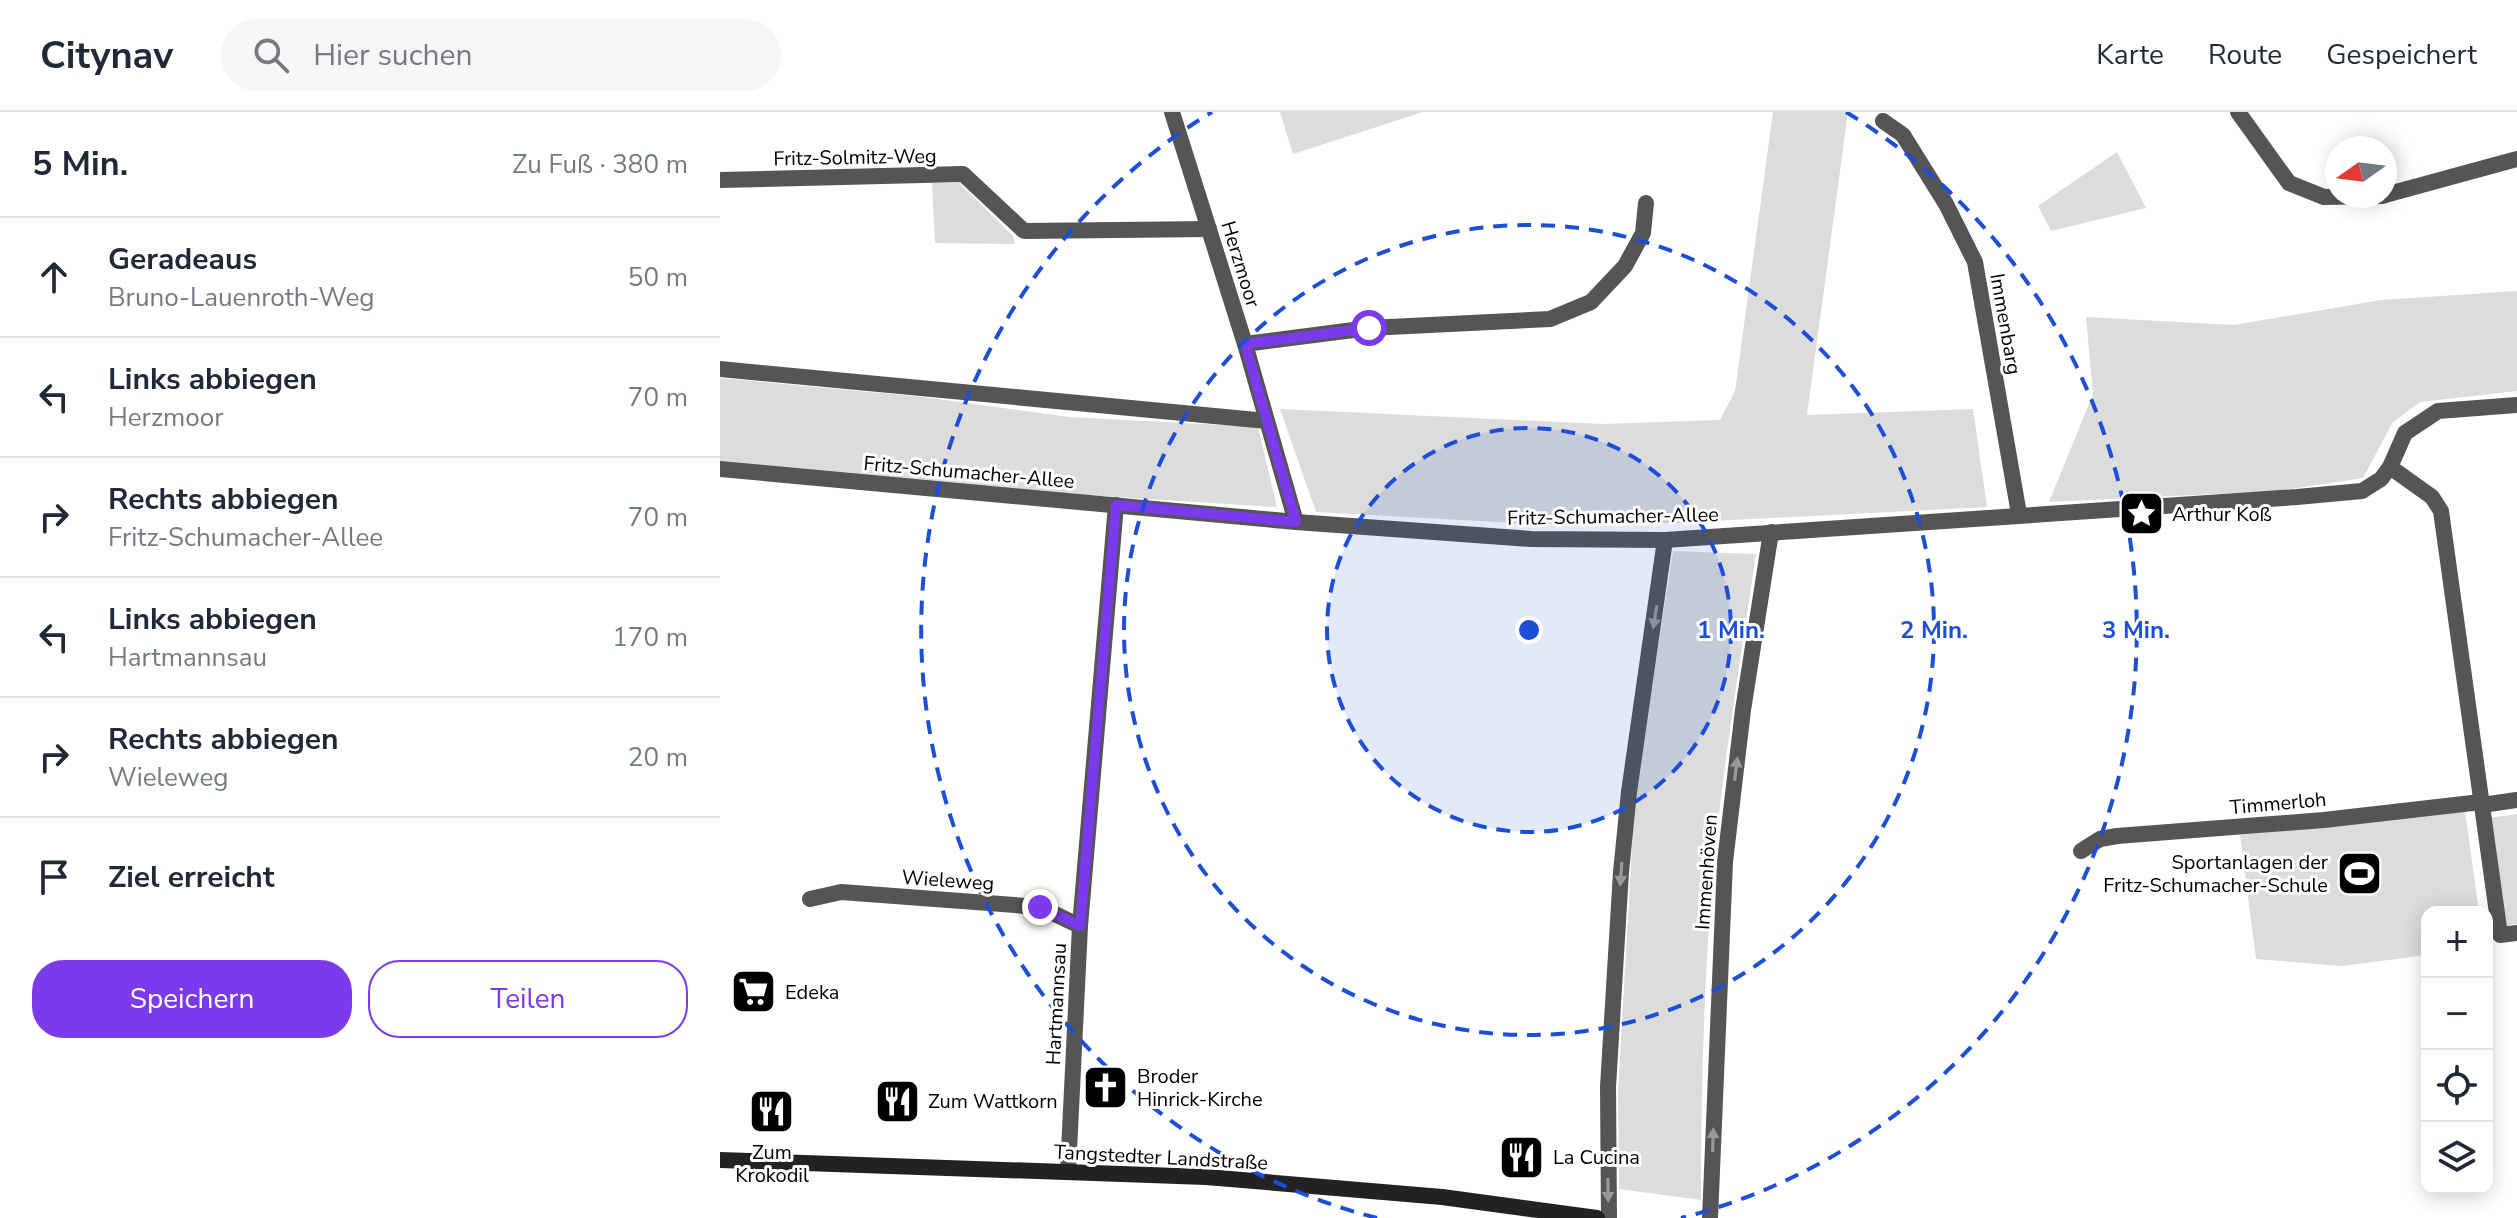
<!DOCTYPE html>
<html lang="de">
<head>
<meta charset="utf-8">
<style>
	body { margin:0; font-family:"Nunito Sans",sans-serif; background:#f6f6f7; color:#1f2937 }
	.controls { position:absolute; right:24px; bottom:24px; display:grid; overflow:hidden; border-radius:16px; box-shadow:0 4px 20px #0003 }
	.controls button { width:72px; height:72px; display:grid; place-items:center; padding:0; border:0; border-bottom:2px solid #e0e1e3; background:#fff; color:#1f2937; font:40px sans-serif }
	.compass { position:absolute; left:1605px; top:24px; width:72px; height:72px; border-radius:50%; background:#fff; box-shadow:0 4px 20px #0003; rotate:256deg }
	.stop { position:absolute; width:24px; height:24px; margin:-18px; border:6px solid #7c3aed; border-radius:50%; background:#fff }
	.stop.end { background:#7c3aed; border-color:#fff; box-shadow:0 2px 8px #0008 }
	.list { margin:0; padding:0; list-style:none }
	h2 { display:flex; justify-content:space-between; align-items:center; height:104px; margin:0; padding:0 32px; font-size:34px }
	h2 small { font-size:26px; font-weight:400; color:#747a83 }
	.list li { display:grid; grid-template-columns:52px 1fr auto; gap:24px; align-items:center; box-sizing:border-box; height:120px; padding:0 32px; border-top:2px solid #e0e1e3 }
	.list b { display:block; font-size:30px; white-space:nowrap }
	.list p { margin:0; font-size:26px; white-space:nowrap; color:#747a83 }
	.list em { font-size:26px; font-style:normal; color:#747a83 }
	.actions { display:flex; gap:16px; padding:24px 32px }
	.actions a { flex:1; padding:18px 0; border:2px solid #7c3aed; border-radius:32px; text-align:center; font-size:28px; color:#7c3aed }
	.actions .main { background:#7c3aed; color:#fff }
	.icon { flex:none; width:44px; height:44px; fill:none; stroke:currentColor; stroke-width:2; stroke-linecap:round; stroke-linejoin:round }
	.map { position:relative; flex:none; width:1797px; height:1106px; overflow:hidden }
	header { display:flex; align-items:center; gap:48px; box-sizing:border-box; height:112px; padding:0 40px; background:#fff; border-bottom:2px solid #e0e1e3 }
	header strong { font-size:38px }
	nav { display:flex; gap:44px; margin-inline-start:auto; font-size:28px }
	.search { width:560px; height:72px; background:#f6f6f7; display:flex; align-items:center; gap:20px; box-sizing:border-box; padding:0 28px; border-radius:44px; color:#747a83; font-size:30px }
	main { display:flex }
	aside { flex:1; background:#fff }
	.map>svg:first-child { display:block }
</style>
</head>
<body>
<header>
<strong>Citynav</strong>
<div class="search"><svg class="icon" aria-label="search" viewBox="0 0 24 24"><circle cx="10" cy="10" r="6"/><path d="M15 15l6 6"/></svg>Hier suchen</div>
<nav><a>Karte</a><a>Route</a><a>Gespeichert</a></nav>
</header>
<main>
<aside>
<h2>5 Min.<small>Zu Fuß · 380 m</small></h2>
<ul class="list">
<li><svg class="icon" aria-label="ahead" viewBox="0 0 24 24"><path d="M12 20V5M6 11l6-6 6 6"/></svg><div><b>Geradeaus</b><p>Bruno-Lauenroth-Weg</p></div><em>50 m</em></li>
<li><svg class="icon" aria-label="left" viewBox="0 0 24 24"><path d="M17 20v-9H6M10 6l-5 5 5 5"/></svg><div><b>Links abbiegen</b><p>Herzmoor</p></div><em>70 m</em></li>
<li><svg class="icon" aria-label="right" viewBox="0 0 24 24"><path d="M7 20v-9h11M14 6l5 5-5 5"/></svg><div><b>Rechts abbiegen</b><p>Fritz-Schumacher-Allee</p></div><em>70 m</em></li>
<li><svg class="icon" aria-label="left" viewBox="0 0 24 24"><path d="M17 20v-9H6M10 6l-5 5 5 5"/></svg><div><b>Links abbiegen</b><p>Hartmannsau</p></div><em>170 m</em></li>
<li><svg class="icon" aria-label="right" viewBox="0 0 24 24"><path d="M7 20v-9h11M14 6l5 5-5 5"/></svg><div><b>Rechts abbiegen</b><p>Wieleweg</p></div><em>20 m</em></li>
<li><svg class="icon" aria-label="arrive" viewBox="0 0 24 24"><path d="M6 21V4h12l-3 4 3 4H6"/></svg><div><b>Ziel erreicht</b></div></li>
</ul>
<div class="actions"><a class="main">Speichern</a><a>Teilen</a></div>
</aside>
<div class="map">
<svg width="1797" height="1106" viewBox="0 0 1797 1106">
	<rect width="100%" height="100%" fill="#fff"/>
	<g fill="#dcdcdc">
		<polygon points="560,0 703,0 573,42"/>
		<polygon points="1053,0 1128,0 1087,303 1253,297 1267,395 955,411 813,412 596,400 560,297 882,312 1000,308 1015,279"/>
		<polygon points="1397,40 1426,96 1331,119 1318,94"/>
		<polygon points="212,71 239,71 293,124 295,132 215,131"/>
		<polygon points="1797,179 1797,279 1700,290 1673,310 1643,366 1557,379 1329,390 1373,282 1366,205 1514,213 1661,188"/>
		<polygon points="0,266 203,285 349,305 538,315 557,395 283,378 0,351"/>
		<path d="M953 439 1036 442C1021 544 1004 646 994 749 984 861 981 975 981 1088L899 1077 898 980 915 682Z"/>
		<polygon points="1745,699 1759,800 1707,800 1707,843 1622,854 1536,847 1520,723"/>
		<polygon points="1797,702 1797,812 1783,814 1768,706"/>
	</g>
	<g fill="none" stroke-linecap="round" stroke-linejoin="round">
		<g stroke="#555" stroke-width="16">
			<polyline points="452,0 525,232 576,410"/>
			<polyline points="1518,0 1569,71 1604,85 1663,84"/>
			<polyline points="1163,9 1183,23 1226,92 1255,150 1299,402"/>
			<polyline points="0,68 243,62 304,119 489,117"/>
			<polyline points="1665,83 1797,47"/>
			<polyline points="525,232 649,216 830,207 871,190 905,154 923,121 926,91"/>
			<polyline points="0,257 547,309"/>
			<polyline points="1670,355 1712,385 1721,399 1780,823 1797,821"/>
			<polyline points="0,357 576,410 811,427 945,428 1577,385 1642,379 1661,367 1670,355 1685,321 1718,299 1797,293"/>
			<polyline points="1762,693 1797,688"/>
			<polyline points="1361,739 1380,727 1397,724 1604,708 1761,690"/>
			<polyline points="90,787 121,780 320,795 360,814"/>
			<polyline points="348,1059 360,814 396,393"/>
			<polyline points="889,1106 888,975 901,760 909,680 945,428"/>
			<polyline points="990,1106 1005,750 1023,598 1051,420"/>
		</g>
		<polyline stroke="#222" stroke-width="16" points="0,1048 486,1065 722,1085 877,1106"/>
	</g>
	<defs><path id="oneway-solid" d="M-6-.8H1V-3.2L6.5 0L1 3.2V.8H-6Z" transform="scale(2)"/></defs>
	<g fill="#999">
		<use href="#oneway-solid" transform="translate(935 505) rotate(99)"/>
		<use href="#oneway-solid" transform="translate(1016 657) rotate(-83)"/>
		<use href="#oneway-solid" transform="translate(901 762) rotate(94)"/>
		<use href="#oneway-solid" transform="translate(993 1028) rotate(-88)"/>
		<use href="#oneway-solid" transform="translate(888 1078) rotate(89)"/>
	</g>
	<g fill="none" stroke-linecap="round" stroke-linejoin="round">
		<polyline stroke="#7c3aed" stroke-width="10" points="320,795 360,814 396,393 576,410 525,232 649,216"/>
	</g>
	<circle cx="809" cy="518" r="202" fill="#1d4ed8" fill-opacity=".12"/>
	<g fill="none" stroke="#1d4ed8" stroke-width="4" stroke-dasharray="14 10">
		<circle cx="809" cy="518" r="202"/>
		<circle cx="809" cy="518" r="405"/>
		<path d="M657 1106A607 607 0 0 1 492 0M1126 0A607 607 0 0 1 961 1106"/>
	</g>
	<defs>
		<symbol id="sight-square" viewBox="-11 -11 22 22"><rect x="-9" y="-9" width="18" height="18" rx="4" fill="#000" stroke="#fff"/><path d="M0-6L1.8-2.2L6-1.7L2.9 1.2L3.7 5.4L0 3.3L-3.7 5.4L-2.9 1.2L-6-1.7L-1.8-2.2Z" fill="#fff"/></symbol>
		<symbol id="stadium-square" viewBox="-11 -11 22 22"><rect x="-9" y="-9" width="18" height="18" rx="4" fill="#000" stroke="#fff"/><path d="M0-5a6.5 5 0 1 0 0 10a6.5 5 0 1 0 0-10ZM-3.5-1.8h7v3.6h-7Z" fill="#fff"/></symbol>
		<symbol id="supermarket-square" viewBox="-11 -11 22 22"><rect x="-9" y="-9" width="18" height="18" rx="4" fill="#000" stroke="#fff"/><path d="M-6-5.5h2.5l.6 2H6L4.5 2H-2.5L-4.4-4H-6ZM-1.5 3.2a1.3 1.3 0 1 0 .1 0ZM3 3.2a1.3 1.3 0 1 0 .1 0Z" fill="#fff"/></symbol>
		<symbol id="church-square" viewBox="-11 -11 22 22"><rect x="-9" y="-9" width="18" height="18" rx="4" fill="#000" stroke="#fff"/><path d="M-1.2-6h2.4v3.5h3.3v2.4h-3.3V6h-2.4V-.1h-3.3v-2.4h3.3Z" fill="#fff"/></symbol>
		<symbol id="restaurant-square" viewBox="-11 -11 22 22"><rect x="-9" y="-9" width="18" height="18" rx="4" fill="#000" stroke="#fff"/><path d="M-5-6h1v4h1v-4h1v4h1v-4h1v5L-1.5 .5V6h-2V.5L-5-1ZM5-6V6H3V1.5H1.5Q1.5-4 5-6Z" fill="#fff"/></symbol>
	</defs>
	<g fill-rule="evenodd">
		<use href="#sight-square" x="1396" y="376" width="51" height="51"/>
		<use href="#stadium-square" x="1614" y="736" width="51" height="51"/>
		<use href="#supermarket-square" x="8" y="854" width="51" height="51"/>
		<use href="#church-square" x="360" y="950" width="51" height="51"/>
		<use href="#restaurant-square" x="152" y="964" width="51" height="51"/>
		<use href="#restaurant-square" x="26" y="974" width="51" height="51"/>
		<use href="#restaurant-square" x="776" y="1020" width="51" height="51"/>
	</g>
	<g text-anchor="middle" stroke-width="6" stroke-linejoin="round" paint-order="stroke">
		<g font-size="20" fill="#000" stroke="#fff">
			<text transform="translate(135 45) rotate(-1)" y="7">Fritz-Solmitz-Weg</text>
			<text transform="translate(521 152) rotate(73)" y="7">Herzmoor</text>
			<text transform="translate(1286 212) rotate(80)" y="7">Immenbarg</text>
			<text transform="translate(249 360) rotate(5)" y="7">Fritz-Schumacher-Allee</text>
			<text transform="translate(893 404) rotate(-1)" y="7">Fritz-Schumacher-Allee</text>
			<text transform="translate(1558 691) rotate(-5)" y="7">Timmerloh</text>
			<text transform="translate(986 760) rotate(-86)" y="7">Immenhöven</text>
			<text transform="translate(228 768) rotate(4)" y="7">Wieleweg</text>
			<text transform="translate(336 892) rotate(-87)" y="7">Hartmannsau</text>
			<text transform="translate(441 1045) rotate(3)" y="7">Tangstedter Landstraße</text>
		</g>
		<g font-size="20" fill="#000" stroke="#fff" text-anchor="start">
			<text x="1452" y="409">Arthur Koß</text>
			<text x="1608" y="757" text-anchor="end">Sportanlagen der<tspan x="1608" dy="23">Fritz-Schumacher-Schule</tspan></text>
			<text x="65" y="887">Edeka</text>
			<text x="417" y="971">Broder<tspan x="417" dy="23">Hinrick-Kirche</tspan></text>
			<text x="208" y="996">Zum Wattkorn</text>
			<text x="52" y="1047" text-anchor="middle">Zum<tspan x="52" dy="23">Krokodil</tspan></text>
			<text x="833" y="1052">La Cucina</text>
		</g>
	</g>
	<circle cx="809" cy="518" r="12" fill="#1d4ed8" stroke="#fff" stroke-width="4"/>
	<g font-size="24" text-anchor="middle" font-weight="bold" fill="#1d4ed8" stroke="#fff" stroke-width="6" stroke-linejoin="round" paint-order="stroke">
		<text x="1011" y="526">1 Min.</text>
		<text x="1214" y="526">2 Min.</text>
		<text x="1416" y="526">3 Min.</text>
	</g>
</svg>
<div class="controls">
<button>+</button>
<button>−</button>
<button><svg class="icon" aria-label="locate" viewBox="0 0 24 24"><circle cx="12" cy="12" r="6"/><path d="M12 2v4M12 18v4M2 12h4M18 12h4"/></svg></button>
<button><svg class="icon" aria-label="layers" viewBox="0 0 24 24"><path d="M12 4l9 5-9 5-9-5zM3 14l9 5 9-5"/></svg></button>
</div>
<svg class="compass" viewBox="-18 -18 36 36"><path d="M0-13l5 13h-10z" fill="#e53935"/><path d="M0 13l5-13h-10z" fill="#747a83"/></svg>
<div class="stop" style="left:649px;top:216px"></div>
<div class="stop end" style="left:320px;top:795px"></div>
</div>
</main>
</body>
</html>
